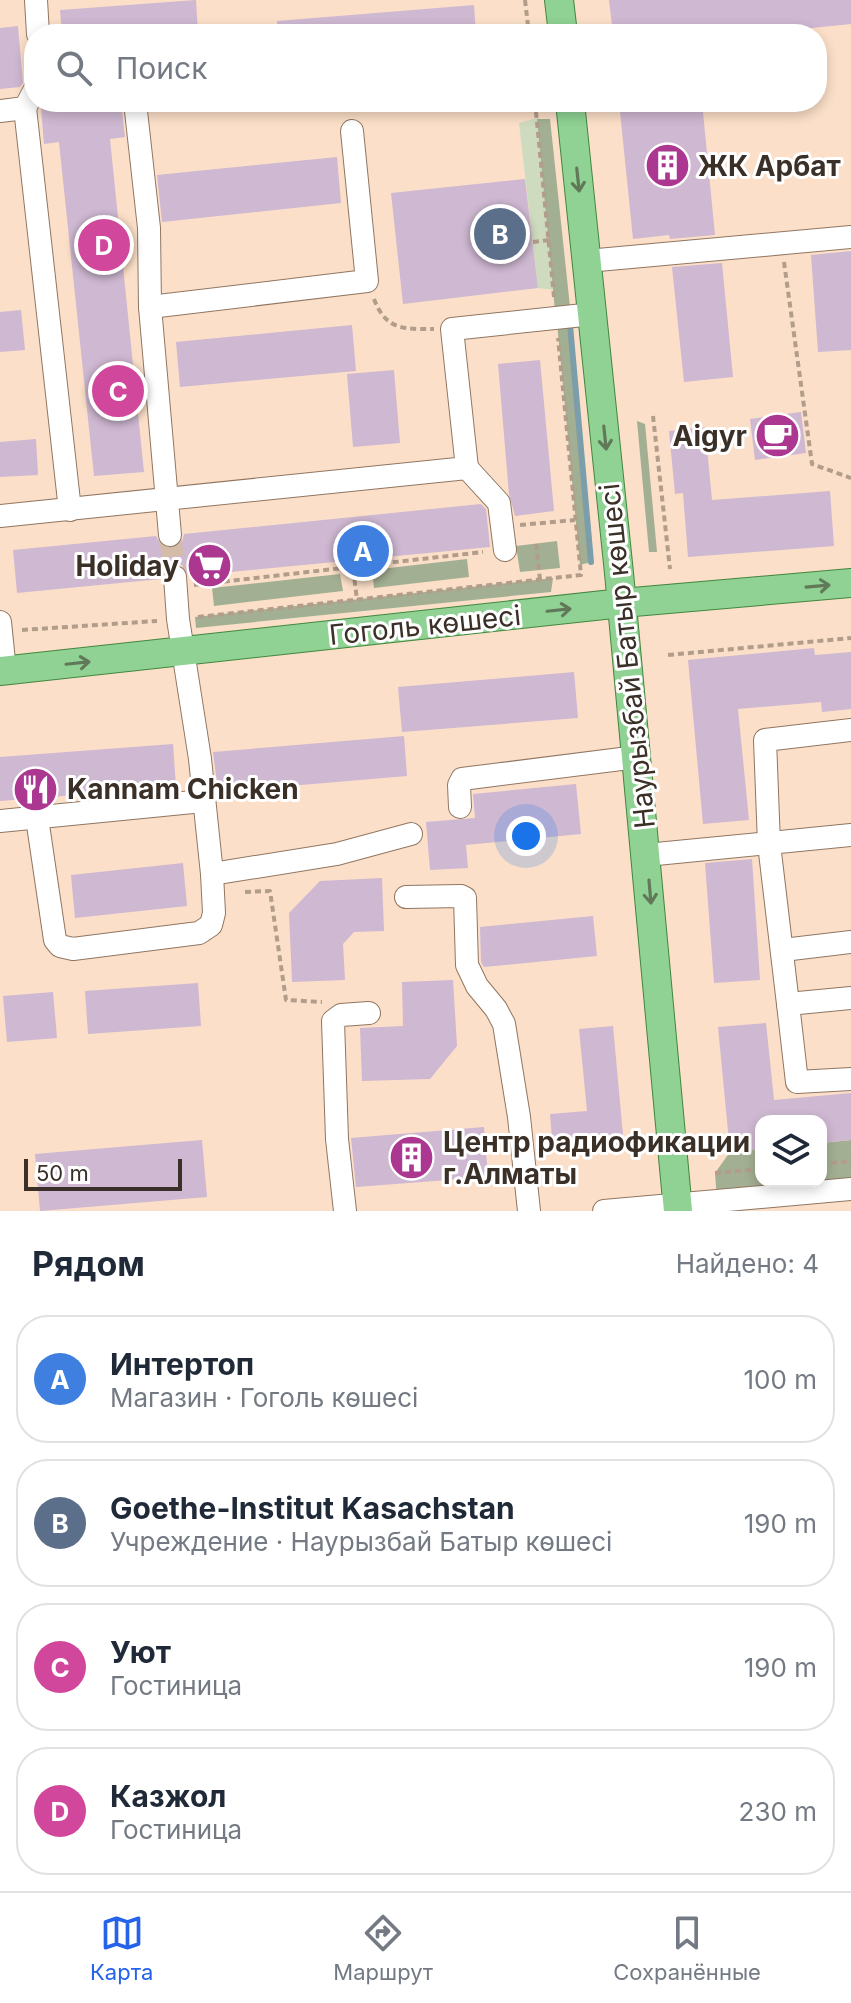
<!DOCTYPE html>
<html lang="ru">
<head>
<meta charset="utf-8">
<style>
	body { margin:0; font-family:Inter,sans-serif; background:#f2f2f3; color:#1f2937 }
	.controls { position:absolute; right:24px; bottom:24px; display:grid; overflow:hidden; border-radius:16px; box-shadow:0 4px 12px #0003 }
	.controls button { width:72px; height:72px; display:grid; place-items:center; padding:0; border:0; border-bottom:2px solid #e0e1e3; background:#fff; color:#1f2937; font:40px sans-serif }
	.scale { position:absolute; left:24px; bottom:20px; width:158px; box-sizing:border-box; padding-left:8px; border:4px solid #3b3028; border-top:0; font-size:22px; line-height:28px; white-space:nowrap; color:#3b3028; -webkit-text-stroke:6px #fff; paint-order:stroke }
	.you { position:absolute; left:526px; top:836px; width:28px; height:28px; margin:-20px; border:6px solid #fff; border-radius:50%; background:#1a73e8; box-shadow:0 0 0 12px #1a73e833 }
	.badge { display:grid; place-items:center; width:52px; height:52px; border-radius:50%; background:#2563eb; color:#fff; font-size:26px; font-weight:700 }
	.pin { position:absolute; translate:-50% -50%; border:4px solid #fff; box-shadow:0 2px 8px #0006 }
	.list { margin:0; padding:0; list-style:none }
	h2 { display:flex; justify-content:space-between; align-items:center; height:104px; margin:0; padding:0 32px; font-size:34px }
	h2 small { font-size:26px; font-weight:400; color:#747a83 }
	.list li { display:grid; grid-template-columns:52px 1fr auto; gap:24px; align-items:center; box-sizing:border-box; height:128px; margin:0 16px 16px; padding:0 16px; border:2px solid #e0e1e3; border-radius:32px }
	.list b { display:block; font-size:30px; white-space:nowrap }
	.list p { margin:0; font-size:26px; white-space:nowrap; color:#747a83 }
	.list em { font-size:26px; font-style:normal; color:#747a83 }
	.icon { flex:none; width:44px; height:44px; fill:none; stroke:currentColor; stroke-width:2; stroke-linecap:round; stroke-linejoin:round }
	.map { position:relative; flex:none; width:851px; height:1211px; overflow:hidden }
	.search { position:absolute; background:#fff; box-shadow:0 4px 12px #0003; left:24px; right:24px; top:24px; height:88px; display:flex; align-items:center; gap:20px; box-sizing:border-box; padding:0 28px; border-radius:32px; color:#747a83; font-size:30px }
	.sheet { height:680px; background:#fff }
	nav { display:flex; justify-content:space-around; align-items:center; box-sizing:border-box; height:112px; border-top:2px solid #e0e1e3; background:#fff; font-size:22px; color:#747a83 }
	nav a { display:grid; justify-items:center; gap:4px }
	nav .on { color:#2563eb }
	.map>svg:first-child { display:block }
</style>
</head>
<body>
<div class="map">
<svg width="851" height="1211" viewBox="0 0 851 1211">
	<rect width="100%" height="100%" fill="#fbdfc8"/>
	<polygon fill="#cfdbbf" points="537,118 554,290 538,288 519,123"/>
	<g fill="#a3af93">
		<polygon points="537,119 550,119 570,307 555,311"/>
		<polygon points="557,323 570,325 591,562 580,565"/>
		<polygon points="637,421 645,424 657,552 649,552"/>
		<polygon points="557,541 560,568 520,572 516,546"/>
		<polygon points="467,559 469,577 374,588 372,570"/>
		<polygon points="340,574 343,591 214,606 212,588"/>
		<polygon points="553,578 551,592 196,628 195,617"/>
		<polygon points="851,1140 851,1188 717,1200 715,1173 730,1152 761,1149 761,1181 821,1181 821,1143"/>
	</g>
	<g fill="none" stroke-linecap="round" stroke-linejoin="round">
		<polyline stroke="#7b9eaa" stroke-width="6" points="570,325 591,562"/>
	</g>
	<g fill="#cfb8d2">
		<polygon points="196,0 198,34 62,34 60,10"/>
		<polygon points="609,0 851,0 851,24 751,34 613,34"/>
		<polygon points="474,5 476,34 277,34 277,21"/>
		<polygon points="18,26 23,83 20,87 0,89 0,28"/>
		<polygon points="44,102 121,102 125,137 110,139 144,472 94,476 59,142 44,144 41,108"/>
		<polygon points="619,102 702,102 715,235 670,239 669,235 633,239"/>
		<polygon points="337,157 341,203 162,222 157,175"/>
		<polygon points="525,179 538,288 403,304 391,193"/>
		<polygon points="851,251 851,350 818,352 811,255"/>
		<polygon points="722,263 733,377 684,382 672,267"/>
		<polygon points="21,310 25,350 0,352 0,312"/>
		<polygon points="352,325 356,371 180,387 176,342"/>
		<polygon points="540,360 554,511 515,516 509,494 498,364"/>
		<polygon points="394,370 400,443 353,447 347,374"/>
		<polygon points="801,412 806,453 755,460 750,419"/>
		<polygon points="705,427 712,500 830,491 834,546 688,557 683,493 675,494 669,431"/>
		<polygon points="36,439 38,475 0,477 0,442"/>
		<polygon points="481,504 486,509 490,547 189,576 182,565 173,563 163,570 161,579 17,593 13,550 156,536 163,547 172,549 182,542 184,534"/>
		<polygon points="814,648 815,655 851,652 851,709 822,712 821,702 738,709 749,820 703,824 688,660"/>
		<polygon points="574,672 578,718 402,732 398,687"/>
		<polygon points="404,736 407,776 218,792 213,752"/>
		<polygon points="173,744 176,787 0,801 0,757"/>
		<polygon points="576,784 581,834 466,845 468,868 430,870 426,822 475,818 473,794"/>
		<polygon points="752,859 760,980 714,983 705,863"/>
		<polygon points="183,863 187,906 75,918 71,875"/>
		<polygon points="382,878 384,931 354,932 343,944 345,980 292,982 289,913 320,881"/>
		<polygon points="593,916 597,956 484,967 481,962 480,927"/>
		<polygon points="453,980 457,1046 430,1079 362,1081 360,1028 403,1026 402,982"/>
		<polygon points="198,983 201,1026 88,1034 85,991"/>
		<polygon points="53,992 57,1038 7,1042 3,996"/>
		<polygon points="766,1023 774,1100 851,1093 851,1140 821,1143 821,1121 761,1121 761,1149 730,1152 718,1027"/>
		<polygon points="613,1026 624,1146 553,1152 550,1114 587,1111 579,1029"/>
		<polygon points="484,1127 488,1177 356,1187 351,1138"/>
		<polygon points="202,1140 207,1197 40,1211 35,1154"/>
	</g>
	<g fill="none" stroke-linecap="round" stroke-linejoin="round">
		<polyline stroke="#d5bca8" stroke-width="22" stroke-dasharray="22 11" stroke-linecap="butt" points="170,535 175,577"/>
		<defs>
			<g id="minor">
				<polyline points="36,0 38,34"/>
				<polyline points="135,102 149,228 150,307 170,535"/>
				<polyline points="25,108 70,510"/>
				<polyline points="0,111 25,108 34,91"/>
				<polyline points="587,261 851,237"/>
				<polyline points="150,307 367,281 352,131"/>
				<polyline points="467,468 499,503 505,550"/>
				<polyline points="0,516 467,468 452,329 593,314"/>
				<polyline points="175,577 178,619 200,759 212,874 337,854 411,834"/>
				<polyline points="0,622 5,671"/>
				<polyline points="851,730 765,740 769,844 788,1004 851,998"/>
				<polyline points="460,807 459,785 462,779 637,757"/>
				<polyline points="37,818 55,940 60,946 73,949 199,933 211,925 214,913 212,874"/>
				<polyline points="0,821 203,801"/>
				<polyline points="646,855 851,835"/>
				<polyline points="406,897 461,896 465,898 467,965 477,986 496,1009 504,1024 519,1117 529,1211"/>
				<polyline points="783,950 851,942"/>
				<polyline points="788,1004 797,1082 851,1079"/>
				<polyline points="345,1211 337,1139 333,1021 341,1015 369,1013"/>
				<polyline points="604,1211 851,1189"/>
			</g>
			<g id="major">
				<polyline points="559,0 563,34"/>
				<polyline points="570,102 619,573 678,1211"/>
				<polyline points="0,671 622,603 851,583"/>
			</g>
		</defs>
		<use href="#minor" stroke="#907662" stroke-width="24"/>
		<use href="#major" stroke="#42863f" stroke-width="30"/>
		<g stroke="#b29d8b" stroke-width="4" stroke-dasharray="6 4" stroke-linecap="butt">
			<polyline points="525,0 529,34"/>
			<polyline points="535,102 554,297"/>
			<polyline points="533,242 549,240"/>
			<polyline points="784,262 812,464 851,478"/>
			<path d="M374 299C386 331 405 329 434 329"/>
			<polyline points="653,416 670,569"/>
			<polyline points="520,525 575,520"/>
			<polyline points="536,544 540,580"/>
			<polyline points="352,560 357,600"/>
			<polyline points="194,585 483,552"/>
			<polyline points="198,617 581,575 558,338"/>
			<polyline points="22,630 157,621"/>
			<polyline points="668,655 851,638"/>
			<polyline points="245,892 270,891 286,1000 322,1002"/>
			<polyline points="821,1164 851,1161"/>
			<polyline points="715,1173 761,1169"/>
		</g>
		<use href="#minor" stroke="#fff" stroke-width="22"/>
		<use href="#major" stroke="#8fd293" stroke-width="28"/>
	</g>
	<defs><path id="oneway-shaft" d="M-6 0H5M1.5-3L5.5 0L1.5 3" fill="none" stroke-width="1.6" stroke-linecap="round" stroke-linejoin="round" transform="scale(2)"/></defs>
	<g stroke="#617958">
		<use href="#oneway-shaft" transform="translate(578 180) rotate(84)"/>
		<use href="#oneway-shaft" transform="translate(605 438) rotate(84)"/>
		<use href="#oneway-shaft" transform="translate(818 586) rotate(-5)"/>
		<use href="#oneway-shaft" transform="translate(559 610) rotate(-6)"/>
		<use href="#oneway-shaft" transform="translate(78 663) rotate(-6)"/>
		<use href="#oneway-shaft" transform="translate(650 892) rotate(85)"/>
	</g>
	<defs>
		<symbol id="building-disc" viewBox="-11 -11 22 22"><circle r="9.5" fill="#ab3791" stroke="#fff"/><path d="M-4-6H4V6H1V3H-1V6H-4ZM-2.5-4.3h1.7v1.8h-1.7ZM.8-4.3h1.7v1.8H.8ZM-2.5-1h1.7V.8h-1.7ZM.8-1h1.7V.8H.8Z" fill="#fff"/></symbol>
		<symbol id="cafe-disc" viewBox="-11 -11 22 22"><circle r="9.5" fill="#ab3791" stroke="#fff"/><path d="M-5.5-4.5H6V0H3Q3 3.5 0 3.5H-2.5Q-5.5 3.5-5.5 0ZM3-3.2v2h1.7v-2ZM-6 4.5H4V6H-6Z" fill="#fff"/></symbol>
		<symbol id="supermarket-disc" viewBox="-11 -11 22 22"><circle r="9.5" fill="#ab3791" stroke="#fff"/><path d="M-6-5.5h2.5l.6 2H6L4.5 2H-2.5L-4.4-4H-6ZM-1.5 3.2a1.3 1.3 0 1 0 .1 0ZM3 3.2a1.3 1.3 0 1 0 .1 0Z" fill="#fff"/></symbol>
		<symbol id="restaurant-disc" viewBox="-11 -11 22 22"><circle r="9.5" fill="#ab3791" stroke="#fff"/><path d="M-5-6h1v4h1v-4h1v4h1v-4h1v5L-1.5 .5V6h-2V.5L-5-1ZM5-6V6H3V1.5H1.5Q1.5-4 5-6Z" fill="#fff"/></symbol>
	</defs>
	<g fill-rule="evenodd">
		<use href="#building-disc" x="642" y="140" width="51" height="51"/>
		<use href="#cafe-disc" x="752" y="410" width="51" height="51"/>
		<use href="#supermarket-disc" x="184" y="540" width="51" height="51"/>
		<use href="#restaurant-disc" x="10" y="764" width="51" height="51"/>
		<use href="#building-disc" x="386" y="1132" width="51" height="51"/>
	</g>
	<g text-anchor="middle" stroke-width="6" stroke-linejoin="round" paint-order="stroke">
		<g font-size="28" font-weight="bold" fill="#3b3028" stroke="#fff" text-anchor="start">
			<text x="698" y="176">ЖК Арбат</text>
			<text x="747" y="446" text-anchor="end">Aigyr</text>
			<text x="179" y="576" text-anchor="end">Holiday</text>
			<text x="67" y="799">Kannam Chicken</text>
			<text x="443" y="1152">Центр радиофикации<tspan x="443" dy="32">г.Алматы</tspan></text>
		</g>
		<g font-size="28" fill="#3b3028" stroke="#fff">
			<text transform="translate(425 625) rotate(-6)" y="10">Гоголь көшесі</text>
			<text transform="translate(627 656) rotate(-96)" y="10">Наурызбай Батыр көшесі</text>
		</g>
	</g>
</svg>
<div class="controls">
<button><svg class="icon" aria-label="layers" viewBox="0 0 24 24"><path d="M12 4l9 5-9 5-9-5zM3 14l9 5 9-5"/></svg></button>
</div>
<div class="scale">50 m</div>
<div class="you"></div>
<div class="pin badge" style="left:363px;top:551px;background:#3f7fe0">A</div>
<div class="pin badge" style="left:500px;top:234px;background:#5c6f8a">B</div>
<div class="pin badge" style="left:118px;top:391px;background:#d1479c">C</div>
<div class="pin badge" style="left:104px;top:245px;background:#d1479c">D</div>
<div class="search"><svg class="icon" aria-label="search" viewBox="0 0 24 24"><circle cx="10" cy="10" r="6"/><path d="M15 15l6 6"/></svg>Поиск</div>
</div>
<section class="sheet">
<h2>Рядом<small>Найдено: 4</small></h2>
<ul class="list">
<li><span class="badge" style="background:#3f7fe0">A</span><div><b>Интертоп</b><p>Магазин · Гоголь көшесі</p></div><em>100 m</em></li>
<li><span class="badge" style="background:#5c6f8a">B</span><div><b>Goethe-Institut Kasachstan</b><p>Учреждение · Наурызбай Батыр көшесі</p></div><em>190 m</em></li>
<li><span class="badge" style="background:#d1479c">C</span><div><b>Уют</b><p>Гостиница</p></div><em>190 m</em></li>
<li><span class="badge" style="background:#d1479c">D</span><div><b>Казжол</b><p>Гостиница</p></div><em>230 m</em></li>
</ul>
</section>
<nav>
<a class="on"><svg class="icon" aria-label="map" viewBox="0 0 24 24"><path d="M3 6l6-2 6 2 6-2v14l-6 2-6-2-6 2zM9 4v14M15 6v14"/></svg>Карта</a>
<a><svg class="icon" aria-label="directions" viewBox="0 0 24 24"><path d="M12 3l9 9-9 9-9-9zM9 14v-3h6M13 9l2 2-2 2"/></svg>Маршрут</a>
<a><svg class="icon" aria-label="saved" viewBox="0 0 24 24"><path d="M7 4h10v16l-5-4-5 4z"/></svg>Сохранённые</a>
</nav>
</body>
</html>
